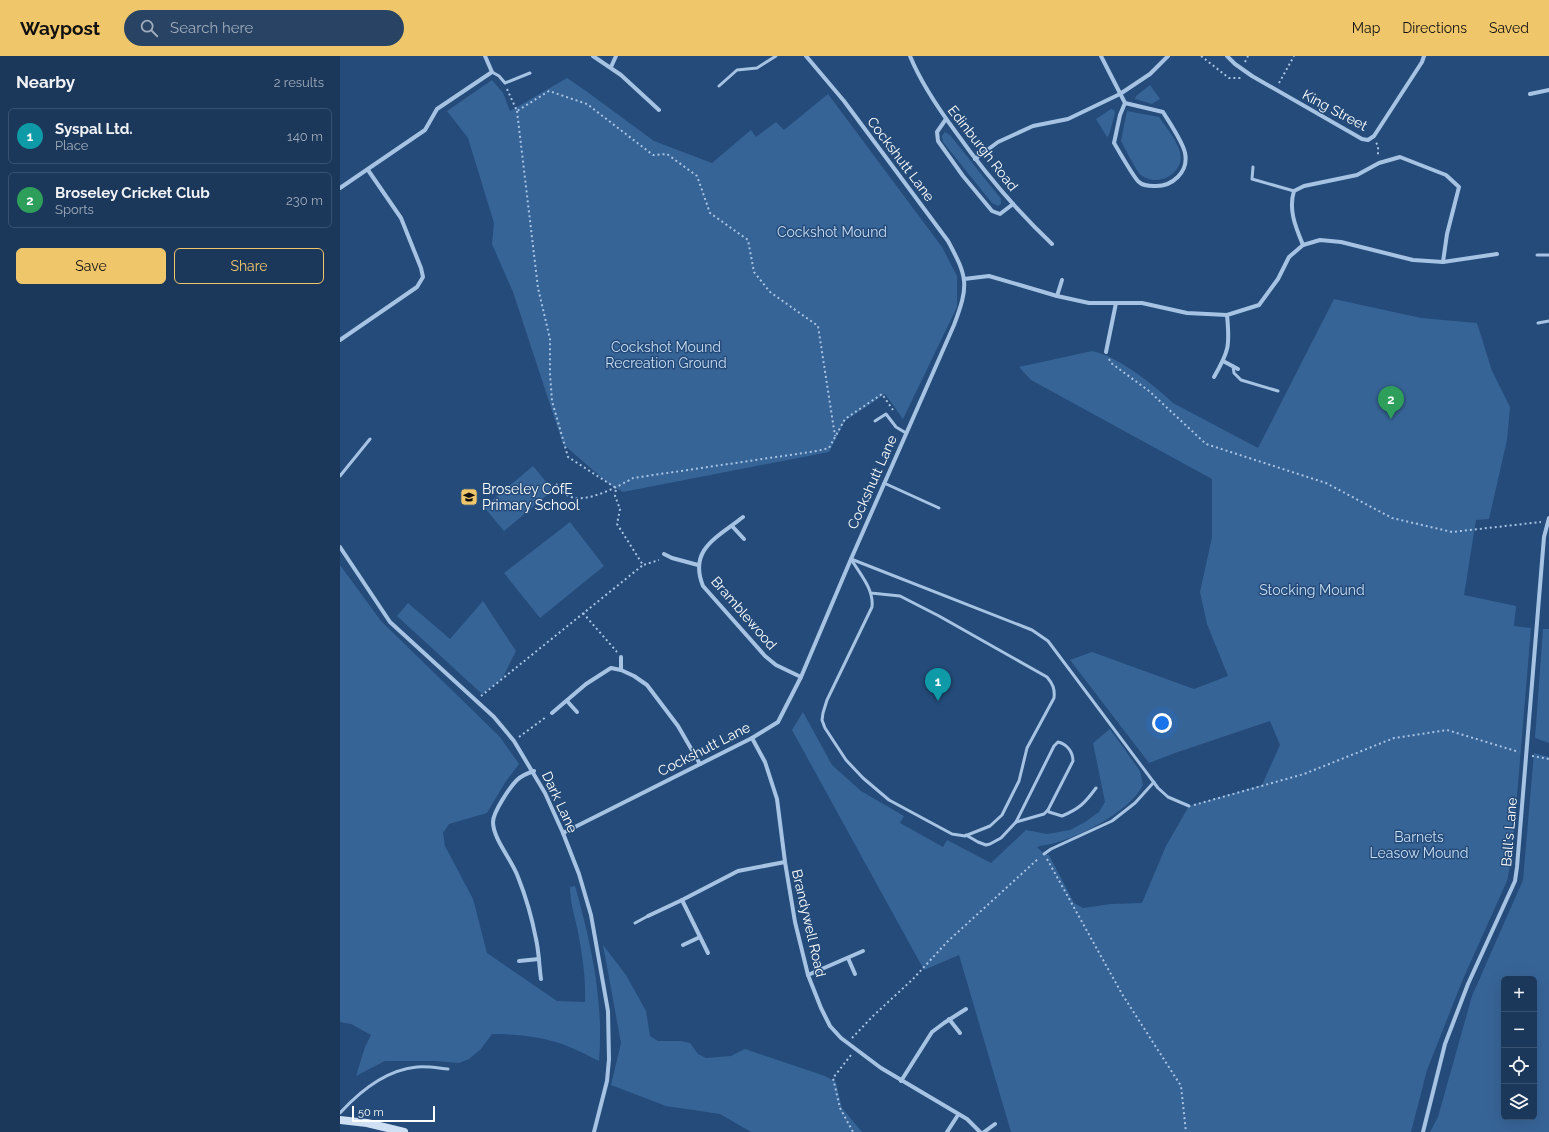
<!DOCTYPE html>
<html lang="en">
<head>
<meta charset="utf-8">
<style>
	body { margin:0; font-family:Raleway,sans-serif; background:#284364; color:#f1f3f6 }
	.controls { position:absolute; right:12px; bottom:12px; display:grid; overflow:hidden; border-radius:6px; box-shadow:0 4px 16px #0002 }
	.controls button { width:36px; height:36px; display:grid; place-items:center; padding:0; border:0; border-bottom:1px solid #395271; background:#1b385b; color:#f1f3f6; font:20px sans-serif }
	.scale { position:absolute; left:12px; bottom:10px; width:83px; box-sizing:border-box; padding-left:4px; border:2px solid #fff; border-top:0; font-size:11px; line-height:14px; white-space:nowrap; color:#fff; -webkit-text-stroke:3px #244b79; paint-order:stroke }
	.you { position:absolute; left:822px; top:667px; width:14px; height:14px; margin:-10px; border:3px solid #fff; border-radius:50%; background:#1a73e8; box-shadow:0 0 0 6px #1a73e833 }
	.badge { display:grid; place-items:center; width:26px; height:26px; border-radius:50%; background:#efc66a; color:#fff; font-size:13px; font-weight:700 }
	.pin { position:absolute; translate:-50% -33px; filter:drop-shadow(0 1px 2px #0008) }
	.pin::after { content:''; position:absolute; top:21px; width:14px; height:12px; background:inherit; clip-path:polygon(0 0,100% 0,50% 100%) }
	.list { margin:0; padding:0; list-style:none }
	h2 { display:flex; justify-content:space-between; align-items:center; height:52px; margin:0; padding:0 16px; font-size:17px }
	h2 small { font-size:13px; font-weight:400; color:#a0acbb }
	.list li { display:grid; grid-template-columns:26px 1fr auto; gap:12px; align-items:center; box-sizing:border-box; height:56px; margin:0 8px 8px; padding:0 8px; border:1px solid #395271; border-radius:6px }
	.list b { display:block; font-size:15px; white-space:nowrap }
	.list p { margin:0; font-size:13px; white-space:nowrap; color:#a0acbb }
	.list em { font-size:13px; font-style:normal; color:#a0acbb }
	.actions { display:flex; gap:8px; padding:12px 16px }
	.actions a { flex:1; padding:9px 0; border:1px solid #efc66a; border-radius:6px; text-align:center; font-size:14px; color:#efc66a }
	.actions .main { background:#efc66a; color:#111 }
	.icon { flex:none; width:22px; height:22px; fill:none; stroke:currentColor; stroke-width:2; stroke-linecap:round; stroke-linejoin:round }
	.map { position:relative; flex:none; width:1209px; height:1076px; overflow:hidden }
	header { display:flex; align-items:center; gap:24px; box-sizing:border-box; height:56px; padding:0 20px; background:#efc66a; color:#111 }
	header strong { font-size:19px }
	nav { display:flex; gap:22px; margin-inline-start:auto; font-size:14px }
	.search { width:280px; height:36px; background:#284364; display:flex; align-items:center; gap:10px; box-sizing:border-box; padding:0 14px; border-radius:22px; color:#a0acbb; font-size:15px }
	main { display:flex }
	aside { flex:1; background:#1b385b }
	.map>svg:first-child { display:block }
</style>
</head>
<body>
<header>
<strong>Waypost</strong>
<div class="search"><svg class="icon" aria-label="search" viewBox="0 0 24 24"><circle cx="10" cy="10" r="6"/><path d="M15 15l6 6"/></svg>Search here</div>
<nav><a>Map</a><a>Directions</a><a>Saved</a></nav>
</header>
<main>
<aside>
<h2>Nearby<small>2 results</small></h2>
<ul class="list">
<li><span class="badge" style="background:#0f9aa8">1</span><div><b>Syspal Ltd.</b><p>Place</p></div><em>140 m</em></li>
<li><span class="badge" style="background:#2e9e5b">2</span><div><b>Broseley Cricket Club</b><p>Sports</p></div><em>230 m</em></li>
</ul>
<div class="actions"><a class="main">Save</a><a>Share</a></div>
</aside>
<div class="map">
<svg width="1209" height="1076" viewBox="0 0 1209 1076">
	<rect width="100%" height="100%" fill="#244b79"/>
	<g fill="#376497" fill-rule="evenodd">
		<polygon points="227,22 246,35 314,85 372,107 411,74 416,81 436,66 444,74 488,38 602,191 617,220 617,251 563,363 545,338 505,365 489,396 283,436 270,429 223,388 173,236 152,188 154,167 128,82 107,55 152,24 163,37 170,55"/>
		<polygon points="810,29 820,43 812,48 795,43 796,40"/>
		<polygon points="771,53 774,54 775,57 769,79 767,81 756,63"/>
		<path d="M787 55 819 61C826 71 835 82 839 93 848 115 819 133 801 119 796 115 785 92 781 85Z"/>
		<polygon points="605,76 610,79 661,143 661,148 658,150 652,147 603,86 602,80"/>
		<path d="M994 243 1081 262 1137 267 1152 315 1170 351 1167 384 1149 463 1136 464 1124 539 1176 550 1174 570 1191 572 1172 800 1167 825 1123 923 1087 1014 1071 1076H671L619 899 584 914 452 674 463 656 492 709 521 735 564 760 560 767 603 791 607 784 651 807 686 774 707 778 730 774 745 766 759 756 765 746 753 687 770 673 800 715 803 729C790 755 743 779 715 787 709 789 702 789 697 791L704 798 709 799 734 847 743 852 771 848 802 847 826 790 849 750 922 729 940 689 930 665 835 697 809 707 730 604 752 596 854 633 888 620 867 568 860 536 872 481V423L691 324 679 311 752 295C778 300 814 329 833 347L918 392Z"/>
		<polygon points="193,410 213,434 164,475 144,451"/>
		<polygon points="230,466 264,510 200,562 164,517"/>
		<path d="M0 509 41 565 160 681 179 708 166 725 147 757 109 768 103 777 105 790 133 843 147 897 217 945 245 946C246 922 242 895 237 871 234 858 230 845 230 831L235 830C251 887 264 945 259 1005 243 997 226 988 208 984 193 980 168 978 152 978L141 993 129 1003 119 1007 94 1005H45L16 1020 25 991 31 979 11 968 0 966Z"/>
		<polygon points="143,545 176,595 162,623 142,638 57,560 68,547 110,583"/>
		<polygon points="1203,573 1209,573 1209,687 1195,682"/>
		<path d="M1194 697 1209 701V1076H1090L1098 1061 1132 940 1183 824ZM1164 923H1194V1061H1164Z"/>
		<polygon points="263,889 286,919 306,955 310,980 318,985 341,985 350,987 358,998 366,1002 391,1000 405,993 485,1020 496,1026 502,1052 522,1076 411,1076 380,1058 326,1050 271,1029 281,987"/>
	</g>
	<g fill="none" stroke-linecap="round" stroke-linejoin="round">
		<g stroke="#a6c3e4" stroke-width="2" stroke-dasharray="2 3" stroke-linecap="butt">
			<polyline points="861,0 889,22 902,22"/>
			<polyline points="905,6 908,0"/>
			<polyline points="939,27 954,0"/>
			<polyline points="167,33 177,55 209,35 247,48 313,99 327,98 357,120 370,157 408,184 414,216 430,236 478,270 495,380"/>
			<polyline points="177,55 198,232 210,283 210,318 212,345 228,401 276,432 275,440 280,453 277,468 303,509 319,504"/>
			<polyline points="1036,87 1038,89 1038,100"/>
			<polyline points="769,303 771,307 809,335 866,388 986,427 1052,462 1112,476 1201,466"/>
			<path d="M216 428C219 431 223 437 227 439 243 450 279 430 293 422L477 395 489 392 505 363 542 338 553 354"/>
			<polyline points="243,557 277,596"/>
			<polyline points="141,640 303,509"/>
			<polyline points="179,681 206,661"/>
			<polyline points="1192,700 1209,703"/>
			<polyline points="854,749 964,718 1054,682 1107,674 1179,696"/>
			<polyline points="707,803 782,938 841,1030 846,1076"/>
			<polyline points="512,982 533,960 573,923 607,886 699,802"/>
			<polyline points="511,999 493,1022 500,1052 513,1076"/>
		</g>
		<g stroke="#a6c3e4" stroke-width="3">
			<polyline points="152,16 159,20 165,27 190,17"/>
			<polyline points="379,30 397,14 417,12 436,0"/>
			<polyline points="913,111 912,123 954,135"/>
			<polyline points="1197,199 1209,199"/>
			<polyline points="1198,267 1209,265"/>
			<polyline points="893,310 894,317 901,324 938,335"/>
			<polyline points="535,365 546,358 556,371 566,377"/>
			<polyline points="0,420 30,383"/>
			<polyline points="544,427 599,452"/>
			<path d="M511 503C520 518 534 533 532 551L487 644 483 657 482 664 485 672 506 704 523 722 549 744 612 778 625 780 650 770 662 759 679 725 687 692 714 642C715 633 713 628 707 621L599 560 560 540 531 537"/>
			<polyline points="511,503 692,574 708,585 818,732 828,741 849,750"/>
			<polyline points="676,766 704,758 708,754"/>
			<path d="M626 779 638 786 646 789 650 788 661 782 676 766 714 690 718 686C727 688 733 696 733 705L708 754 709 756 722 760C739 753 745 747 756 732"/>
			<polyline points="704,798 711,793 772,765 795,747 814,726"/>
			<polyline points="295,867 308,860"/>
			<path d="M0 1057C20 1035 46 1014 77 1011 87 1010 98 1012 108 1013"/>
		</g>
		<g stroke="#a6c3e4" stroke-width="4">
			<polyline points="253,0 281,19 319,54"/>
			<path d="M570 0C581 27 598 52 615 75 644 116 676 154 712 188"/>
			<path d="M761 0 785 47 823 56C829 66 843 86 845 97 849 116 832 131 814 130 809 130 803 130 799 126 794 122 779 95 774 87L780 59 785 47"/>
			<polyline points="887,0 895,8 912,20 1022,83 1028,84 1034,80 1082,6 1084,0"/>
			<polyline points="271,11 276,0"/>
			<polyline points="1190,38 1209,34"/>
			<polyline points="606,63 597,76 598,85 623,120 652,155 660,158 673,148"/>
			<polyline points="635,103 658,86 693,70 728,63 780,38 810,18 828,0"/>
			<polyline points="0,132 85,74 97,53 152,16 145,0"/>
			<path d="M963 189C956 172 948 154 954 135L964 130 1017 119 1039 107 1060 101 1106 119 1119 131 1107 178 1103 206"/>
			<polyline points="624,223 649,220 717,240 749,247 802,247 847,257 887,259 919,249 938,223 949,201 963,189 980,184 1001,186 1073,204 1103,206 1157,198"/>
			<polyline points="717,240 722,224"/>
			<polyline points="0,284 77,231 83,221 81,212 61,162 28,114"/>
			<polyline points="766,296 776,247"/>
			<polyline points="883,305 898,313"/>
			<path d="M874 321C889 295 890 290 887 259"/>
			<path d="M403 461C378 481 348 493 363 530L425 600 436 609 461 621"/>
			<polyline points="392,470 404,483"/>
			<polyline points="0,491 50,566 154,661 174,685 205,737 223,777 239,818 251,859 268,955 269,1003 267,1025 254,1076"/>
			<polyline points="324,498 332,502 358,509"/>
			<polyline points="281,614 281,601"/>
			<polyline points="227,645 237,656"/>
			<polyline points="212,657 246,628 271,612 281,614 294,620 307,629 338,670 360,708"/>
			<polyline points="412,682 425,706 437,743 445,806 455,866 468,919 481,952 490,970 501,982 541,1012 627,1063 640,1076"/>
			<path d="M194 715C188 717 182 719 177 724 170 731 153 756 153 766 153 783 172 804 178 821 186 841 192 862 196 883 199 896 199 909 201 923"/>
			<path d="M223 777 412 682 438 666 461 621 511 503 614 269C629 229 628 222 608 185L504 45 466 0"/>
			<polyline points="342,844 368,897"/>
			<polyline points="308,860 342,844 398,815 445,806"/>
			<polyline points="343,889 360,881"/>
			<polyline points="508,902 515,918"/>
			<polyline points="179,905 199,903"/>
			<polyline points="468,919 523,895"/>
			<polyline points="609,963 620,977"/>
			<polyline points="561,1025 592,976 604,967 626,953"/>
			<polyline points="607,1076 618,1059"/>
			<polyline points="644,1076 655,1068"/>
			<polyline points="1083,1076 1105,988 1128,928 1175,825 1177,811 1204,481 1209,462"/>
		</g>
		<polyline stroke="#cfe0f4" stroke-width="8" points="0,1064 27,1067 64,1076"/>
	</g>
	<defs>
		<symbol id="school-square" viewBox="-11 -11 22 22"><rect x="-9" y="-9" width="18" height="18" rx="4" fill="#efc66a" stroke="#244b79"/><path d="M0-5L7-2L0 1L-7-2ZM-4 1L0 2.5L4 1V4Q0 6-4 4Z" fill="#111"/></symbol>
	</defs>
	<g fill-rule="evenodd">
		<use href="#school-square" x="119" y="431" width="20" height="20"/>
	</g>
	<g text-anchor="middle" stroke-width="3" stroke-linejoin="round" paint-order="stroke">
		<g font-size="14" fill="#fff" stroke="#244b79">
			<text transform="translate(995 54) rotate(28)" y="5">King Street</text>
			<text transform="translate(643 92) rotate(52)" y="5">Edinburgh Road</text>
			<text transform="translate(561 103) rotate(53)" y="5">Cockshutt Lane</text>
			<text transform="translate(532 426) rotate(-66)" y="5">Cockshutt Lane</text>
			<text transform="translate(404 557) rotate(49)" y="5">Bramblewood</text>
			<text transform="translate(364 693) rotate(-27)" y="5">Cockshutt Lane</text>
			<text transform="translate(220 746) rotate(65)" y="5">Dark Lane</text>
			<text transform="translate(1169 776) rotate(-85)" y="5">Ball's Lane</text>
			<text transform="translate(469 867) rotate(77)" y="5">Brandywell Road</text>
		</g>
		<g font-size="14" fill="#c9ddf3" stroke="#244b79">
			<text x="492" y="181">Cockshot Mound</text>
			<text x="326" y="296">Cockshot Mound<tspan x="326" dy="16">Recreation Ground</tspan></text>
			<text x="972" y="539">Stocking Mound</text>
			<text x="1079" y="786">Barnets<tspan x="1079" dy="16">Leasow Mound</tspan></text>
		</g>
		<g font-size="14" fill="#fff" stroke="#244b79" text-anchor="start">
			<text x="142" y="438">Broseley CofE<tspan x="142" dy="16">Primary School</tspan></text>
		</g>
	</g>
</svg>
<div class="controls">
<button>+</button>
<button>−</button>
<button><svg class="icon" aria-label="locate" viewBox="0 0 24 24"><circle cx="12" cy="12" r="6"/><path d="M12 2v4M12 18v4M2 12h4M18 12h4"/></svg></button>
<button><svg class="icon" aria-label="layers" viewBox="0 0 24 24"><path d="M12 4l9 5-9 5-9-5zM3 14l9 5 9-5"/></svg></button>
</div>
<div class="scale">50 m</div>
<div class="you"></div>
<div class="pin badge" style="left:598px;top:645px;background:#0f9aa8">1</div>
<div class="pin badge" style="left:1051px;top:363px;background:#2e9e5b">2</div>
</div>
</main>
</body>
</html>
